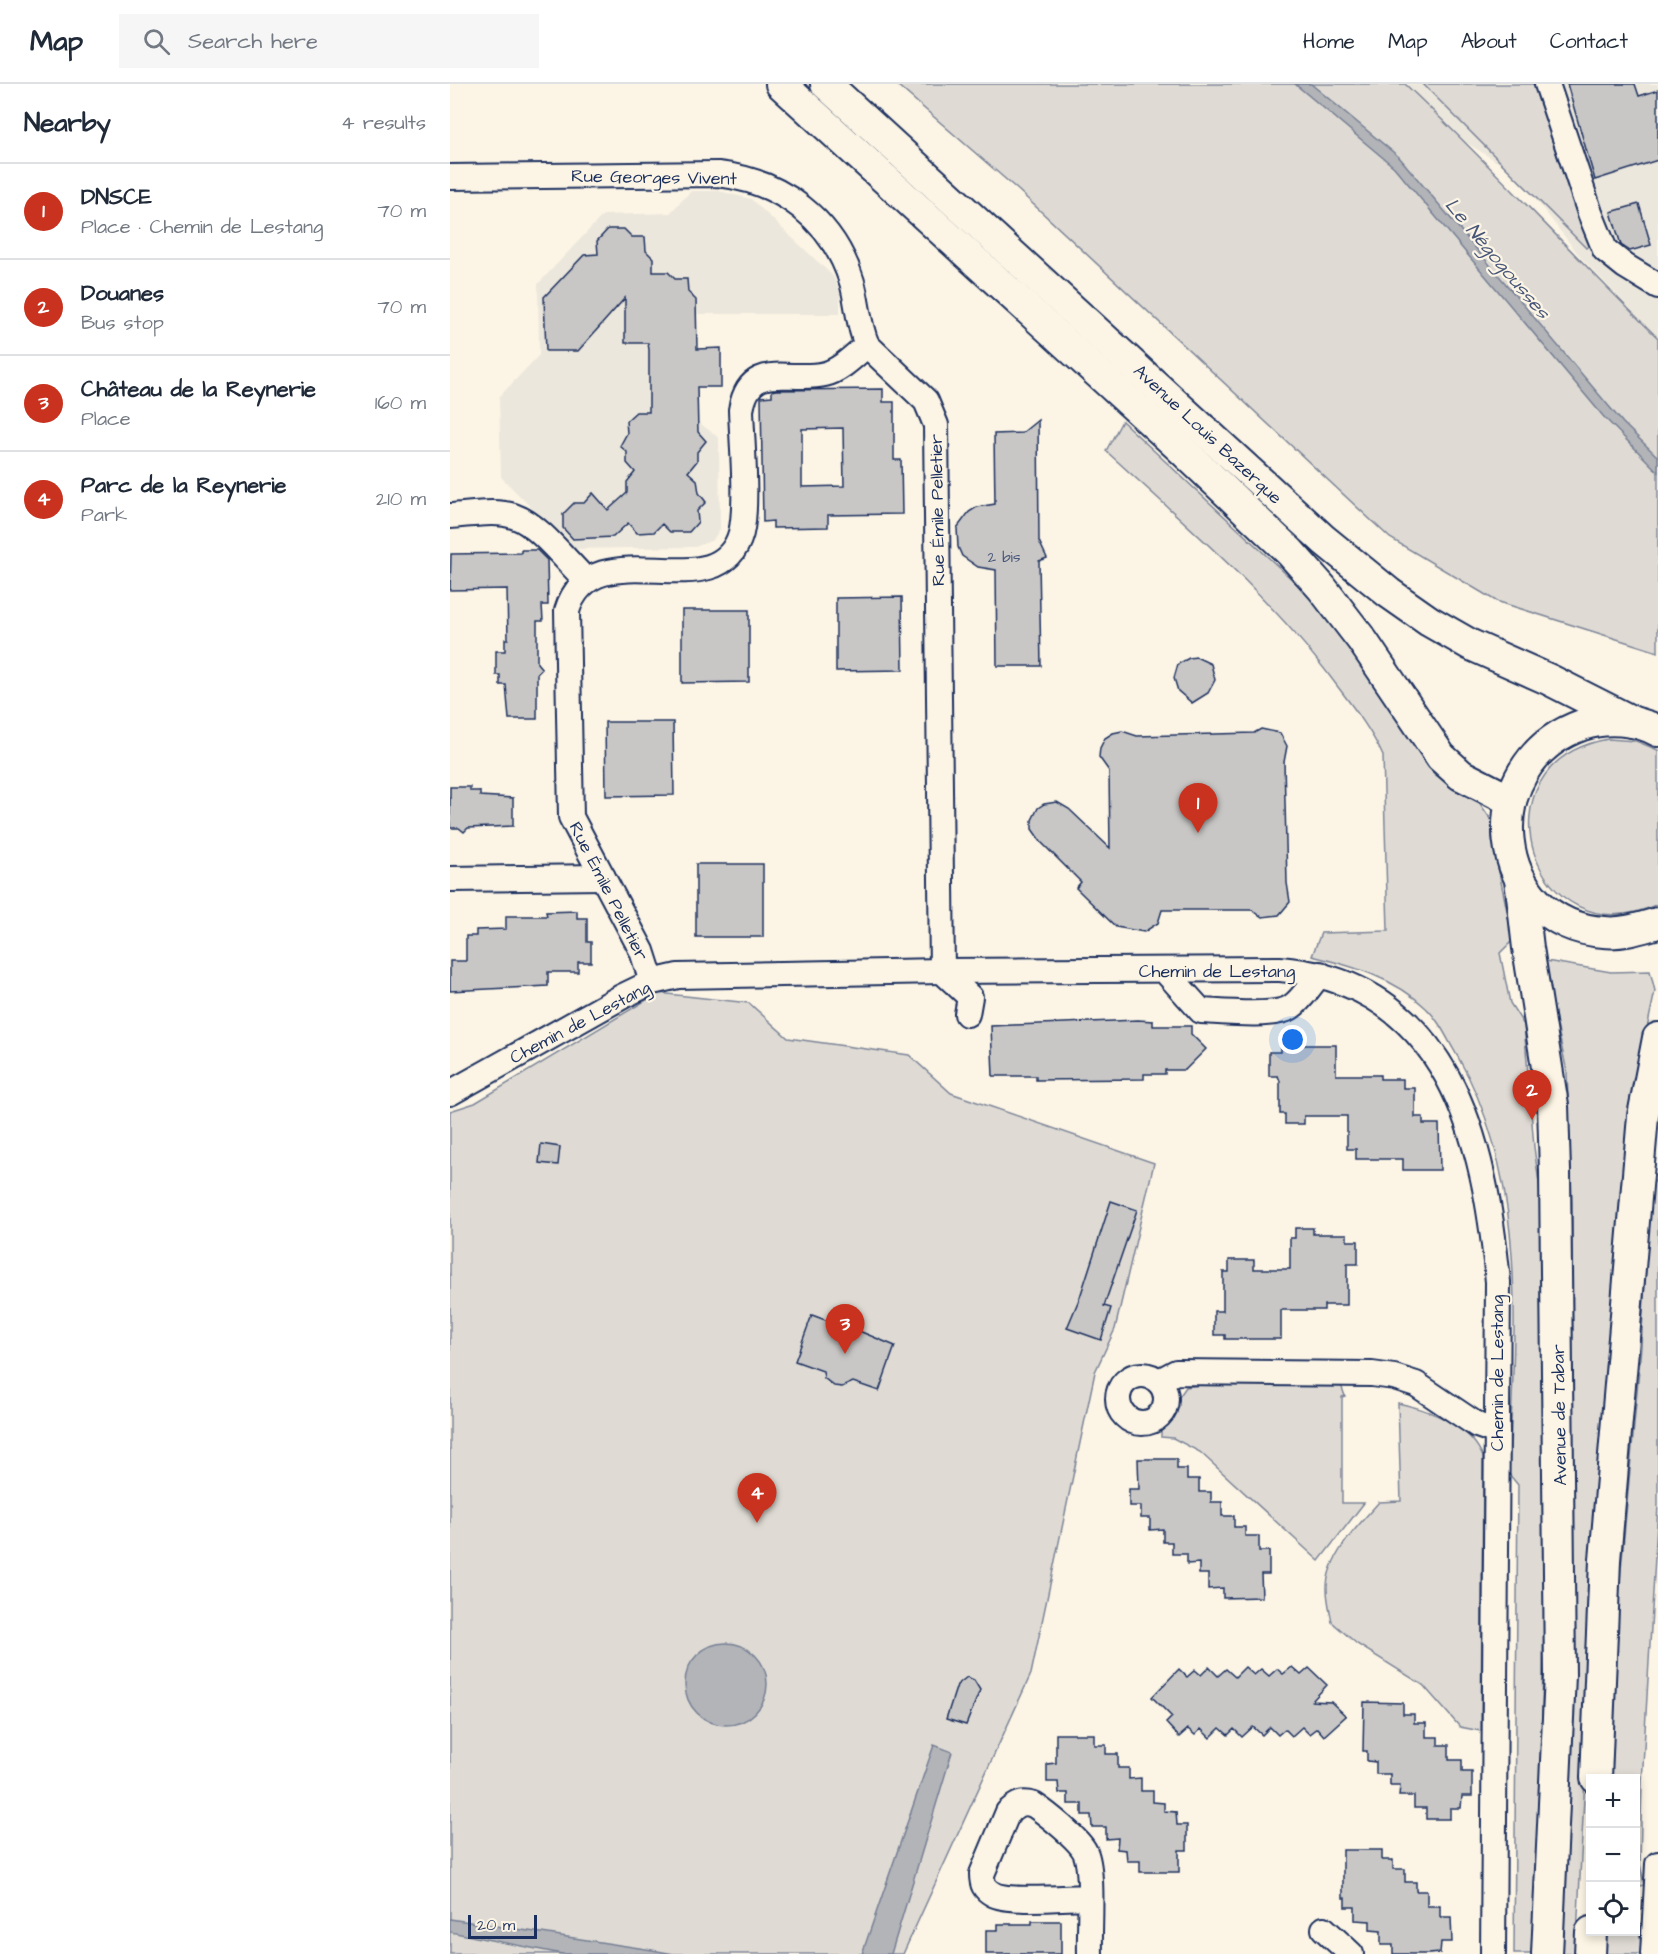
<!DOCTYPE html>
<html lang="en">
<head>
<meta charset="utf-8">
<style>
	body { margin:0; font-family:"Architects Daughter",sans-serif; background:#f6f6f7; color:#1f2937 }
	.controls { position:absolute; right:18px; bottom:18px; display:grid; overflow:hidden; border-radius:0px; box-shadow:0 3px 9px #0003 }
	.controls button { width:54px; height:54px; display:grid; place-items:center; padding:0; border:0; border-bottom:2px solid #e0e1e3; background:#fff; color:#1f2937; font:30px sans-serif }
	.scale { position:absolute; left:18px; bottom:15px; width:69px; box-sizing:border-box; padding-left:6px; border:3px solid #1b2f5e; border-top:0; font-size:16px; line-height:21px; white-space:nowrap; color:#1b2f5e; -webkit-text-stroke:4px #fcf5e5; paint-order:stroke }
	.you { position:absolute; left:843px; top:956px; width:21px; height:21px; margin:-15px; border:4px solid #fff; border-radius:50%; background:#1a73e8; box-shadow:0 0 0 9px #1a73e833 }
	.badge { display:grid; place-items:center; width:39px; height:39px; border-radius:50%; background:#c8321e; color:#fff; font-size:20px; font-weight:700 }
	.pin { position:absolute; translate:-50% -50px; filter:drop-shadow(0 2px 3px #0008) }
	.pin::after { content:''; position:absolute; top:32px; width:21px; height:18px; background:inherit; clip-path:polygon(0 0,100% 0,50% 100%) }
	.list { margin:0; padding:0; list-style:none }
	h2 { display:flex; justify-content:space-between; align-items:center; height:78px; margin:0; padding:0 24px; font-size:26px }
	h2 small { font-size:20px; font-weight:400; color:#747a83 }
	.list li { display:grid; grid-template-columns:39px 1fr auto; gap:18px; align-items:center; box-sizing:border-box; height:96px; padding:0 24px; border-top:2px solid #e0e1e3 }
	.list b { display:block; font-size:22px; white-space:nowrap }
	.list p { margin:0; font-size:20px; white-space:nowrap; color:#747a83 }
	.list em { font-size:20px; font-style:normal; color:#747a83 }
	.icon { flex:none; width:33px; height:33px; fill:none; stroke:currentColor; stroke-width:2; stroke-linecap:round; stroke-linejoin:round }
	.map { position:relative; flex:none; width:1208px; height:1870px; overflow:hidden }
	header { display:flex; align-items:center; gap:36px; box-sizing:border-box; height:84px; padding:0 30px; background:#fff; border-bottom:2px solid #e0e1e3 }
	header strong { font-size:28px }
	nav { display:flex; gap:33px; margin-inline-start:auto; font-size:21px }
	.search { width:420px; height:54px; background:#f6f6f7; display:flex; align-items:center; gap:15px; box-sizing:border-box; padding:0 21px; border-radius:0px; color:#747a83; font-size:22px }
	main { display:flex }
	aside { flex:1; background:#fff }
	.map>svg:first-child { display:block }
</style>
</head>
<body>
<header>
<strong>Map</strong>
<div class="search"><svg class="icon" aria-label="search" viewBox="0 0 24 24"><circle cx="10" cy="10" r="6"/><path d="M15 15l6 6"/></svg>Search here</div>
<nav><a>Home</a><a>Map</a><a>About</a><a>Contact</a></nav>
</header>
<main>
<aside>
<h2>Nearby<small>4 results</small></h2>
<ul class="list">
<li><span class="badge">1</span><div><b>DNSCE</b><p>Place · Chemin de Lestang</p></div><em>70 m</em></li>
<li><span class="badge">2</span><div><b>Douanes</b><p>Bus stop</p></div><em>70 m</em></li>
<li><span class="badge">3</span><div><b>Château de la Reynerie</b><p>Place</p></div><em>160 m</em></li>
<li><span class="badge">4</span><div><b>Parc de la Reynerie</b><p>Park</p></div><em>210 m</em></li>
</ul>
</aside>
<div class="map">
<svg width="1208" height="1870" viewBox="0 0 1208 1870">
	<rect width="100%" height="100%" fill="#fcf5e5"/>
	<filter id="ink" filterUnits="userSpaceOnUse"><feTurbulence type="fractalNoise" baseFrequency=".0167" numOctaves="2"/><feDisplacementMap in="SourceGraphic" scale="12" xChannelSelector="R" yChannelSelector="G"/><feConvolveMatrix kernelMatrix="1 2 1 2 8 2 1 2 1" color-interpolation-filters="sRGB"/></filter>
	<g filter="url(#ink)">
		<g fill="#ece7dc">
			<polygon points="943,0 1208,0 1208,253 1132,175 1065,89 1001,49"/>
			<polygon points="241,107 269,107 301,115 383,192 390,208 390,230 246,230 247,264 271,264 271,303 247,303 247,337 269,354 270,445 263,456 245,463 122,465 51,393 49,313 89,271 88,200 153,131 220,129"/>
		</g>
		<g fill="#dfdbd4" stroke="#7d8599" stroke-width="1.5">
			<path d="M446 0H955C1042 82 1122 170 1208 254V568L1046 517 940 454 568 106Z"/>
			<polygon points="973,0 1088,0 1142,159 1136,164"/>
			<path d="M672 337 863 515 922 593 969 662 983 689 1008 707 1029 718 1042 737V754L1063 856 1050 869 1060 919 1074 941 1084 1063 1091 1114 1095 1500 1086 1870H1064L1068 1401 1059 1390C1064 1250 1080 1100 1008 973 998 957 990 937 976 924 945 894 902 882 862 872L871 849 938 847 933 672C922 648 907 628 891 607 825 516 739 443 656 367Z"/>
			<path d="M1158 655 1186 657 1208 666V820C1083 878 1019 680 1158 655Z"/>
			<polygon points="1096,877 1161,888 1200,887 1205,907 1181,1019 1146,1481 1126,1870 1111,1870 1124,1481 1122,1119 1117,988 1101,912"/>
			<polygon points="208,909 299,919 338,954 459,971 501,1009 704,1079 665,1245 645,1288 581,1590 453,1870 0,1870 0,1027 25,1019"/>
			<polygon points="1208,1093 1208,1421 1192,1699 1190,1780 1194,1801 1186,1803 1186,1694 1161,1694 1168,1519 1191,1263 1201,1102"/>
			<polygon points="749,1301 891,1301 895,1312 892,1313 892,1419 914,1419 869,1477 750,1368 723,1354 711,1353 711,1347 725,1329 729,1313 736,1303"/>
			<path d="M948 1319C979 1326 1020 1341 1033 1373L1031 1647 1010 1643 973 1601 907 1560 882 1538C880 1527 877 1516 877 1505 876 1474 909 1440 929 1418L951 1417Z"/>
			<polygon points="1186,1838 1192,1861 1190,1870 1154,1870 1156,1848 1186,1848"/>
		</g>
		<g fill="#b2b4b8" stroke="#767f94" stroke-width="1.5">
			<polygon points="845,0 861,0 949,73 1173,339 1208,373 1208,388 1153,332 944,83"/>
			<circle cx="276" cy="1600" r="41"/>
			<polygon points="484,1661 502,1668 441,1870 412,1870"/>
			<polygon points="0,1835 202,1866 224,1870 112,1870 0,1848"/>
		</g>
		<g fill="#c8c7c6" stroke="#1b2f5e" stroke-width="1.5" fill-rule="evenodd">
			<polygon points="1117,0 1185,0 1189,12 1208,6 1208,76 1145,96"/>
			<polygon points="1189,120 1201,161 1180,167 1171,161 1161,128"/>
			<polygon points="158,145 174,145 182,153 195,153 196,167 203,174 203,188 218,188 225,195 237,195 238,208 246,216 247,265 271,264 271,303 247,303 248,348 256,357 247,368 247,377 238,388 247,396 249,409 256,418 247,427 248,438 239,448 220,448 212,440 204,448 187,449 178,439 163,453 123,455 113,444 113,430 124,419 134,419 143,409 158,426 177,409 177,398 185,388 177,379 177,368 170,362 177,349 176,337 186,328 199,328 199,266 198,259 175,259 175,214 128,267 96,267 94,213 134,171 148,170 147,157"/>
			<path d="M433 305V318H444V376H451L452 430 378 431V443L323 444V437L313 438 311 313 322 312V307L325 306ZM393 344 394 402 352 403V345Z"/>
			<polygon points="588,336 589,457 597,474 589,477 591,582 547,582 546,486 528,483 512,472 508,463 507,444 519,428 527,423 545,420 544,350 572,349"/>
			<polygon points="71,466 87,466 97,476 98,521 92,521 93,537 87,537 87,579 92,585 87,590 87,635 59,635 56,601 50,601 50,591 46,591 46,567 55,567 55,555 58,555 57,505 0,506 1,470 71,469"/>
			<polygon points="452,513 453,586 386,587 386,514"/>
			<polygon points="232,526 299,526 299,598 232,599"/>
			<polygon points="746,573 761,580 765,596 758,609 742,619 728,607 724,594 728,580 739,574"/>
			<polygon points="155,638 223,638 224,711 156,712"/>
			<polygon points="811,645 830,649 837,662 834,678 837,799 840,818 829,831 812,833 802,826 712,826 708,839 694,848 666,843 626,804 631,798 591,758 582,745 582,736 588,724 594,720 607,718 619,725 660,764 659,687 649,673 650,664 655,654 663,649 672,647 687,652 804,649"/>
			<polygon points="0,703 20,703 20,707 30,707 30,712 63,714 63,742 18,744 14,748 9,744 0,744"/>
			<rect x="246" y="780" width="67" height="73"/>
			<polygon points="127,827 127,834 137,834 137,858 141,858 141,878 128,878 128,888 98,888 98,902 0,907 0,877 16,877 16,852 26,852 26,846 56,845 56,832 97,832 96,828"/>
			<polygon points="688,936 703,937 703,942 741,942 741,950 756,965 735,986 715,986 715,990 694,990 694,995 586,996 586,992 543,992 541,942"/>
			<polygon points="831,961 886,961 886,991 930,991 930,995 953,995 953,1004 965,1004 965,1033 973,1033 973,1040 989,1040 990,1086 953,1086 953,1075 906,1075 906,1065 897,1065 897,1032 854,1032 854,1040 835,1040 835,1030 830,1030 830,997 828,992 819,992 819,968 831,968"/>
			<polygon points="91,1060 110,1063 108,1081 89,1079"/>
			<polygon points="661,1117 687,1126 654,1222 661,1224 651,1256 617,1244 630,1213"/>
			<polygon points="845,1144 863,1144 863,1150 897,1150 897,1157 908,1157 908,1180 897,1180 897,1221 874,1221 874,1226 831,1226 831,1255 775,1255 775,1251 764,1251 764,1227 773,1227 773,1188 779,1188 779,1176 804,1176 804,1185 840,1185 840,1154 845,1154"/>
			<polygon points="362,1231 389,1241 390,1239 445,1262 429,1307 403,1298 392,1303 384,1302 374,1294 373,1287 345,1277"/>
			<polygon points="688,1375 727,1375 727,1385 737,1385 737,1395 749,1395 749,1408 761,1408 761,1418 772,1418 772,1432 784,1432 784,1443 795,1443 795,1452 809,1452 809,1467 819,1467 819,1490 811,1490 812,1513 773,1514 773,1504 758,1505 758,1490 749,1490 749,1479 737,1480 737,1470 722,1470 722,1458 713,1458 713,1445 700,1446 700,1434 691,1434 691,1422 679,1422 679,1405 689,1405"/>
			<polygon points="759,1583 768,1592 776,1585 785,1593 795,1583 804,1591 811,1585 819,1592 827,1585 833,1590 842,1583 851,1591 859,1584 877,1601 862,1617 881,1618 896,1632 874,1652 867,1644 859,1650 852,1643 842,1652 835,1645 828,1651 820,1643 812,1651 803,1643 792,1653 784,1645 778,1651 770,1644 760,1654 751,1645 745,1651 738,1645 729,1653 716,1639 722,1633 702,1613 729,1585 737,1593 745,1586 751,1591"/>
			<polygon points="517,1593 524,1596 530,1606 516,1641 496,1635 507,1601"/>
			<polygon points="914,1618 953,1619 953,1630 964,1630 964,1639 976,1639 976,1653 988,1653 988,1661 999,1661 999,1676 1012,1676 1012,1688 1022,1688 1022,1712 1012,1712 1011,1724 1000,1724 1000,1735 976,1735 976,1724 964,1724 964,1712 949,1712 950,1701 940,1701 940,1690 926,1690 926,1678 917,1677 917,1667 913,1667"/>
			<polygon points="606,1650 644,1650 644,1661 656,1661 656,1670 668,1670 668,1684 679,1684 679,1695 691,1694 691,1707 703,1707 703,1718 714,1719 714,1727 726,1728 727,1741 737,1741 737,1766 729,1766 729,1788 690,1788 690,1777 677,1777 676,1766 667,1765 668,1754 656,1755 656,1743 642,1743 641,1731 632,1731 632,1720 618,1720 618,1709 609,1709 608,1698 597,1698 597,1680 606,1679"/>
			<polygon points="893,1766 932,1766 932,1776 943,1776 943,1785 955,1785 955,1798 966,1798 966,1807 977,1807 977,1822 990,1822 990,1833 1001,1833 1002,1858 991,1858 990,1869 979,1870 943,1870 943,1861 931,1861 931,1847 920,1846 920,1837 905,1836 905,1823 895,1823 895,1814 893,1814"/>
			<polygon points="582,1837 611,1837 611,1870 536,1870 536,1846 548,1846 548,1840 582,1840"/>
		</g>
		<g fill="none" stroke-linecap="round" stroke-linejoin="round">
			<defs>
				<g id="minor">
					<polyline points="1097,0 1140,129 1155,166 1175,182 1208,202"/>
					<path d="M0 93 268 90C331 97 383 136 402 198 408 219 408 241 417 261L476 317 486 341 492 887 520 913 517 930"/>
					<path d="M0 432C20 431 47 425 66 433 89 441 117 478 136 496"/>
					<polyline points="0,795 153,793"/>
					<path d="M715 887 751 927C773 928 824 934 841 923 852 916 861 900 870 890"/>
					<path d="M202 898 192 867 121 733 117 527C143 440 269 530 291 449 298 420 292 358 291 326 300 274 340 299 375 290 391 286 405 271 417 261"/>
					<path d="M0 1009 173 912 202 898 228 892 492 887 830 885C1000 899 1035 1057 1048 1198L1043 1870"/>
					<circle cx="692" cy="1315" r="24"/>
					<polyline points="709,1297 726,1288 922,1290 944,1293 966,1300 1027,1341 1047,1348"/>
					<path d="M639 1813C618 1813 558 1819 543 1810 534 1805 532 1800 532 1790L558 1728C567 1720 572 1717 584 1721 596 1729 629 1755 635 1768 644 1787 639 1846 640 1870"/>
					<polyline points="874,1845 901,1870"/>
					<polyline points="1203,1870 1208,1780"/>
				</g>
				<g id="major">
					<polyline points="331,0 727,361 840,468 872,504 912,556 991,673 1011,691 1060,716"/>
					<polyline points="376,0 874,456 939,509 979,537 1021,561 1100,596 1183,638"/>
					<path d="M1208 647C1186 635 1156 633 1132 641 1022 680 1039 840 1154 848 1173 850 1190 844 1208 839"/>
					<polyline points="1070,795 1078,864 1103,1021 1105,1088 1110,1591 1097,1870"/>
					<polyline points="1146,1694 1155,1476 1193,1032 1208,954"/>
					<polyline points="1140,1870 1141,1848"/>
				</g>
			</defs>
			<use href="#minor" stroke="#1b2f5e" stroke-width="28"/>
			<use href="#major" stroke="#1b2f5e" stroke-width="34"/>
			<use href="#minor" stroke="#fcf5e5" stroke-width="24"/>
			<use href="#major" stroke="#fcf5e5" stroke-width="30"/>
		</g>
	</g>
	<g text-anchor="middle" stroke-width="4.5" stroke-linejoin="round" paint-order="stroke">
		<g font-size="15" fill="#465578">
			<text x="554" y="478">2 bis</text>
		</g>
		<g font-size="18" fill="#1b2f5e" stroke="#fcf5e5">
			<text transform="translate(204 93) rotate(1)" y="6">Rue Georges Vivent</text>
			<text transform="translate(758 350) rotate(43)" y="6">Avenue Louis Bazerque</text>
			<text transform="translate(487 426) rotate(-91)" y="6">Rue Émile Pelletier</text>
			<text transform="translate(159 807) rotate(63)" y="6">Rue Émile Pelletier</text>
			<text x="767" y="893">Chemin de Lestang</text>
			<text transform="translate(130 938) rotate(-28)" y="6">Chemin de Lestang</text>
			<text transform="translate(1047 1289) rotate(-90)" y="6">Chemin de Lestang</text>
			<text transform="translate(1109 1331) rotate(-91)" y="6">Avenue de Tabar</text>
		</g>
		<g font-size="20" font-style="italic" fill="#485779" stroke="#fcf5e5">
			<text transform="translate(1048 174) rotate(50)" y="7">Le Négogousses</text>
		</g>
	</g>
</svg>
<div class="controls">
<button>+</button>
<button>−</button>
<button><svg class="icon" aria-label="locate" viewBox="0 0 24 24"><circle cx="12" cy="12" r="6"/><path d="M12 2v4M12 18v4M2 12h4M18 12h4"/></svg></button>
</div>
<div class="scale">20 m</div>
<div class="you"></div>
<div class="pin badge" style="left:748px;top:749px">1</div>
<div class="pin badge" style="left:1082px;top:1036px">2</div>
<div class="pin badge" style="left:395px;top:1270px">3</div>
<div class="pin badge" style="left:307px;top:1439px">4</div>
</div>
</main>
</body>
</html>
